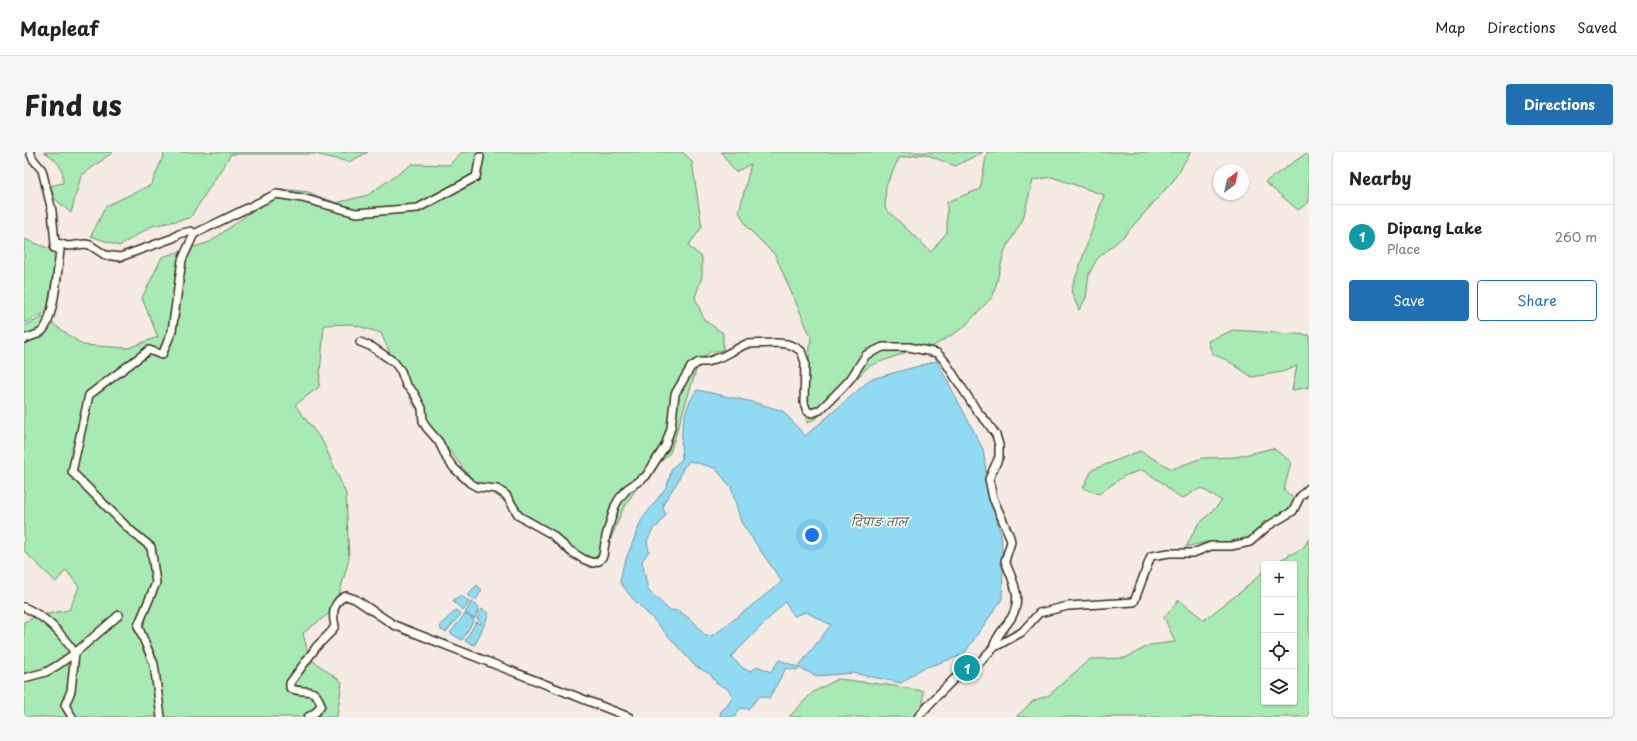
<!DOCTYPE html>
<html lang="en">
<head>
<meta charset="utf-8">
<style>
	body { margin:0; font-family:"Playpen Sans","Playpen Sans Deva",sans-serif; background:#f6f6f6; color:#222 }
	.controls { position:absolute; right:12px; bottom:12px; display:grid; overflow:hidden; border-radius:4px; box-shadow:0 1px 3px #0004 }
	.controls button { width:36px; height:36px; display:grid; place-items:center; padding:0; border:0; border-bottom:1px solid #e0e0e0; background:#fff; color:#222; font:20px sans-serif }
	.compass { position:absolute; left:1189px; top:12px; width:36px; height:36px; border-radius:50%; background:#fff; box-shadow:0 1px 3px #0004; rotate:33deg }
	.you { position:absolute; left:788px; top:383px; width:14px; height:14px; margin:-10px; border:3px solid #fff; border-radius:50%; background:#1a73e8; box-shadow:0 0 0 6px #1a73e833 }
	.badge { display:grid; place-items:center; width:26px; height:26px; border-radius:50%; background:#1f6fb2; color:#fff; font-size:13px; font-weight:700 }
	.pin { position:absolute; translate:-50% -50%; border:2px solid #fff; box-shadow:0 1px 4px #0006 }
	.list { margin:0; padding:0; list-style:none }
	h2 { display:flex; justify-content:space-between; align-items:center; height:52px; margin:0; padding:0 16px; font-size:17px }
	h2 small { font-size:13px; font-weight:400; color:#767676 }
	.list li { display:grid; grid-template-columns:26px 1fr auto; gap:12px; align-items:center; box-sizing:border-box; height:64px; padding:0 16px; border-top:1px solid #e0e0e0 }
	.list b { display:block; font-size:15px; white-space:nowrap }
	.list p { margin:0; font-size:13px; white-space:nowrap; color:#767676 }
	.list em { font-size:13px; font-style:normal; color:#767676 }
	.actions { display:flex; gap:8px; padding:12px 16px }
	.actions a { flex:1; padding:9px 0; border:1px solid #1f6fb2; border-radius:4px; text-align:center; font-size:14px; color:#1f6fb2 }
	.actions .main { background:#1f6fb2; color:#fff }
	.icon { flex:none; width:22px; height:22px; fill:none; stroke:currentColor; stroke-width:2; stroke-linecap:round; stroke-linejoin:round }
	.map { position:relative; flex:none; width:1285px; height:565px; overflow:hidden; border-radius:4px }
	header { display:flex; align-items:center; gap:24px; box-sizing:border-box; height:56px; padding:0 20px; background:#fff; border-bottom:1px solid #e0e0e0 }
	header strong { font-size:19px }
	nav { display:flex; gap:22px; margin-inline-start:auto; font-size:14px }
	.intro { display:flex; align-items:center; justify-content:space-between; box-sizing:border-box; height:96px; padding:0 24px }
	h1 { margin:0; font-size:28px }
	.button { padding:10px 18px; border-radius:4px; background:#1f6fb2; color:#fff; font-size:14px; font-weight:700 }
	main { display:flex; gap:24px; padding:0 24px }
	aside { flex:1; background:#fff; border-radius:4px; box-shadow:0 1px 3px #0004 }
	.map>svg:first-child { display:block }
</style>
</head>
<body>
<header>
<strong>Mapleaf</strong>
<nav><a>Map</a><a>Directions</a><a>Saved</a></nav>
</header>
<div class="intro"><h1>Find us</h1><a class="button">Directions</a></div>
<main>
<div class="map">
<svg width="1285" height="565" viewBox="0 0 1285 565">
	<rect width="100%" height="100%" fill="#f6eae5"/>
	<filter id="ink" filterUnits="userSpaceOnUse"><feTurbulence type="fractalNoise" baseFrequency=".025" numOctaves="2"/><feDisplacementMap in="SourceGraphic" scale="8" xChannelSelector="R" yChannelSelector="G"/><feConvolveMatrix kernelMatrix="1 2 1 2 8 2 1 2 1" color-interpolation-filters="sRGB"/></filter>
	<g filter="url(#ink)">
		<g fill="#a7eab4" stroke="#718a69">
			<path d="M20 0H89L57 24 47 61 31 47 26 34 39 31C40 15 33 8 20 0Z"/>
			<polygon points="141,0 344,0 325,10 291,2 207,2 166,66 128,74 95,94 67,84 82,54 127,33"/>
			<polygon points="438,0 659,0 668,10 678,75 664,94 678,105 678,125 671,145 680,168 699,181 699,198 686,200 675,209 646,301 617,329 599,357 584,394 569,414 546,406 511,370 447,326 389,252 357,181 327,172 300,173 295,235 271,253 299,290 322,342 325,407 311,457 279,481 285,506 318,530 313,565 0,565 0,470 12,464 45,458 55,435 42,418 32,430 0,399 0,174 19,165 59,193 104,196 134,185 118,146 138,105 186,90 224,62 250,42 258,37 284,40 312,51 344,43 388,12 425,13"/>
			<polygon points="697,0 959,0 931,14 901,2 875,6 862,34 861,56 907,100 923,80 923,50 956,37 963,0 1167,0 1149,29 1101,83 1073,107 1065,122 1062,146 1055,158 1047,139 1080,43 1028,25 1009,28 999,67 981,98 969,144 939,176 908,195 883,200 845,214 793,266 783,271 781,249 787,185 751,103 723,75 715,60 727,12 711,20"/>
			<polygon points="1284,0 1285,0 1285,50 1274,58 1241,30"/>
			<polygon points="0,87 26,97 32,102 23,160 0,171"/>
			<polygon points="1209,178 1285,183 1285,235 1268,238 1273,214 1258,220 1228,225 1203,208 1188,202 1184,189"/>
			<polygon points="1249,296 1267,310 1260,338 1273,349 1261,367 1239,370 1229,386 1201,390 1182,390 1162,395 1173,374 1198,349 1177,336 1157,347 1136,329 1118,318 1100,324 1075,342 1059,336 1068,318 1116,299 1148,317 1178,306 1212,305"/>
			<polygon points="1285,387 1285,565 992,565 1009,549 1025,543 1066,507 1101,506 1126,493 1151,490 1140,465 1155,448 1180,468 1219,438 1240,419 1240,550 1270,550 1270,412 1248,412 1279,396"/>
			<polygon points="814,527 864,533 899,539 899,565 765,565 789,540"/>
		</g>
		<g fill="#90dbf1" stroke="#6e949d" fill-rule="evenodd">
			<path d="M913 209 959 297 965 341 977 383 979 414 978 447 939 503 897 517 877 531 829 521 793 524 775 516 773 518 762 516 745 546 736 544 724 557 716 556 711 565H696L697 559 702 555 709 545 703 536 693 532 686 522 671 514 630 468 608 446 596 430 599 415 617 369 643 334 648 316 658 307C656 282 658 258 673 238L729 250 759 259 781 284 847 227ZM666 309 691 316 707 335 717 370 758 430 690 483 681 484 670 470 655 459 645 458 624 438 618 409 625 399 623 389 630 375 634 374 642 362 639 357 640 350 654 329 659 316ZM761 450 770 464 782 460 807 473 774 515 755 508 747 520 733 514 728 519 720 517 707 505Z"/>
			<polygon points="453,433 458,438 451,449 443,443"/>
			<polygon points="437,443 445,450 439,459 430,450 429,448"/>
			<polygon points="447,450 455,455 451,467 441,461"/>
			<polygon points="458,457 465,462 451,493 441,489 452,470 457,472 458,471 453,467"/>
			<polygon points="432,458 437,462 422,480 417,478 416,473"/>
			<polygon points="441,462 450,468 438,488 426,481"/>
		</g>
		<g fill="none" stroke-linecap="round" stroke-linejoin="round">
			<defs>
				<g id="minor">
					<polyline points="6,0 9,7 18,18 28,59 31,92"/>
					<path d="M0 187C5 185 13 183 17 180 30 172 34 114 36 98L30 96 31 92 34 91 44 94 61 92 66 93 81 103 96 105 149 86 155 82 167 79 170 82"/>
					<path d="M336 190 348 195 370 210 377 219 382 233 390 241 398 256 399 269 402 275 415 290 423 307 430 316 446 331 453 335 473 337 482 343 495 364 527 382 545 398 559 407 569 411 575 409 579 404 582 384 591 354 595 347 603 337 622 324 641 294 647 276 651 242 667 215 675 210H683L699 204 722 192 753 191 763 192 771 195 777 199 781 210 780 251 783 259 788 261 796 258 819 235 827 226 842 203 859 195H885L913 201 920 208 953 259 963 270 972 283 975 293V305L965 327 969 346 986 385 987 390 981 409C990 431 1001 450 983 472 977 480 972 485 969 496"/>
					<path d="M0 455C24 466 36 480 51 501L47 539 41 553 48 565"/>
					<polyline points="0,526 22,520 34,513 51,501 95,463"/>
					<polyline points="137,565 130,512 114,474 132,431 127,395 106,378 48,320 65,243 125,198 138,203 148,179 158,108 170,82 252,42 278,46 332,61 394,56 452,25 456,5"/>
					<path d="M284 565 292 560 297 553C291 532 279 543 266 536V531L293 494 307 480 311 474C308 462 309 449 322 444L331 447 370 473 605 565"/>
					<polyline points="894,565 913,544 930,527 956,510 969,496 998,480 1015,461 1044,454 1110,450 1127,404 1145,401 1169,401 1187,394 1207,394 1226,390 1244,374 1269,359 1276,345 1285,336"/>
				</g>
			</defs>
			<use href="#minor" stroke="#3b2a1e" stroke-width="10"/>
			<use href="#minor" stroke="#fdfcf7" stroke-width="7"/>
		</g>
	</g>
	<g text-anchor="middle" stroke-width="3" stroke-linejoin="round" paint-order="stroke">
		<g font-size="11" font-style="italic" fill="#505653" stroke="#fdfcf7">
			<text x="855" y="374">दिपाङ ताल</text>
		</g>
	</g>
</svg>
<div class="controls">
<button>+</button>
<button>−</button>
<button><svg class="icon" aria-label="locate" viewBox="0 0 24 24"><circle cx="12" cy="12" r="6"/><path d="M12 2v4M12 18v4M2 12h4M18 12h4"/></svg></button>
<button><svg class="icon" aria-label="layers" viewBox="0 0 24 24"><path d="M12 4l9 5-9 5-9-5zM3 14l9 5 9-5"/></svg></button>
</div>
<svg class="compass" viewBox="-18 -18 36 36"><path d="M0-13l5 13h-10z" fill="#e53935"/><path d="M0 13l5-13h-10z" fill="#767676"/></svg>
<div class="you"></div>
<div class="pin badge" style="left:943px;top:516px;background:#0f9aa8">1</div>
</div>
<aside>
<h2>Nearby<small></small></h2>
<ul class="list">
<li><span class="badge" style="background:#0f9aa8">1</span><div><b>Dipang Lake</b><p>Place</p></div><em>260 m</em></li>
</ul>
<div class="actions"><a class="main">Save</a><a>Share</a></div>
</aside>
</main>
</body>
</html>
